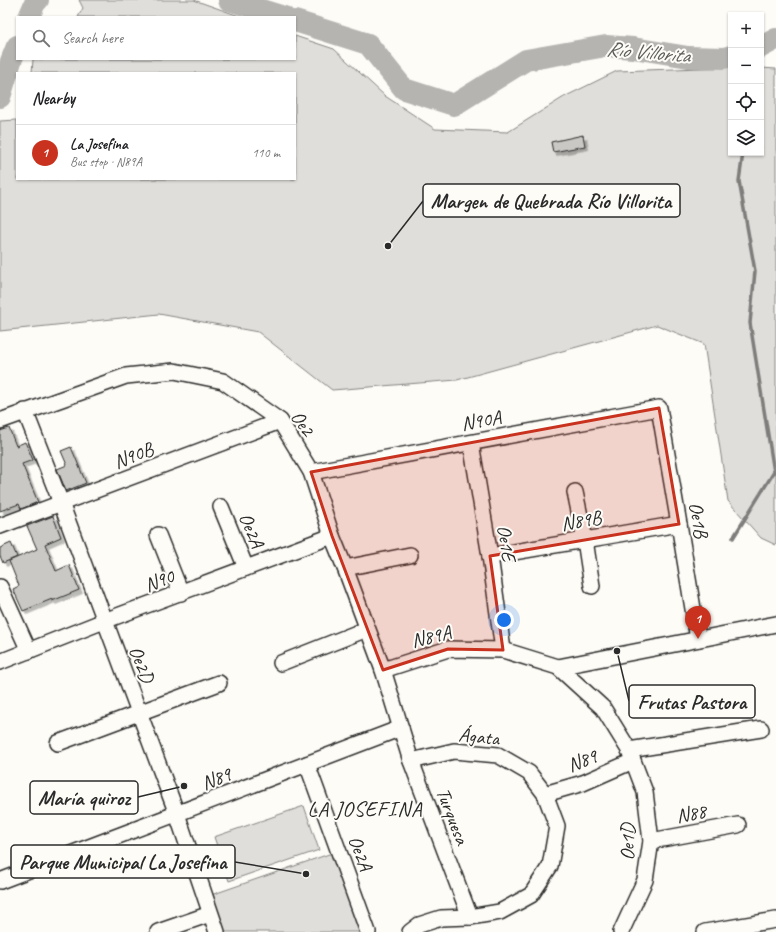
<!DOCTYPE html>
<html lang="en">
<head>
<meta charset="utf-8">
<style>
	body { margin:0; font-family:Caveat,sans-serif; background:#f2f2f2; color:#202124 }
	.controls { position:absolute; right:12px; top:12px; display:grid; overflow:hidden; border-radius:0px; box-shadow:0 1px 3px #0004 }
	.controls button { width:36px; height:36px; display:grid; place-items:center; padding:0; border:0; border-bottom:1px solid #e0e0e0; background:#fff; color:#202124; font:20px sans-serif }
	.you { position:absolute; left:504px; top:620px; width:14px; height:14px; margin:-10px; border:3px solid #fff; border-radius:50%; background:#1a73e8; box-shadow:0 0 0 6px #1a73e833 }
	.badge { display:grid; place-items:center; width:26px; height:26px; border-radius:50%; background:#c8321e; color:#fff; font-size:13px; font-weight:700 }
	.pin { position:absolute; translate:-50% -33px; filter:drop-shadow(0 1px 2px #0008) }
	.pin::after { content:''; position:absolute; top:21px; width:14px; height:12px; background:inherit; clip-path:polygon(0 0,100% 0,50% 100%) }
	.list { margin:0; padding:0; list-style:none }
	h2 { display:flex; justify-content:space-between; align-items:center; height:52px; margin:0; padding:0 16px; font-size:17px }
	h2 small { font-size:13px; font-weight:400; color:#757577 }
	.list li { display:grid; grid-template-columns:26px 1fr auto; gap:12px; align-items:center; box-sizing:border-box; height:56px; padding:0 16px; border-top:1px solid #e0e0e0 }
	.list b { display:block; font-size:15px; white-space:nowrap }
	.list p { margin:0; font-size:13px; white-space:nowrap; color:#757577 }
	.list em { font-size:13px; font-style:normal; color:#757577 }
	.icon { flex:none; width:22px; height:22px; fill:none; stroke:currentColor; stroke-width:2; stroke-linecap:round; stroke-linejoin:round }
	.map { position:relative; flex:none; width:776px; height:932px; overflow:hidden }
	.search { position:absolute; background:#fff; box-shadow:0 1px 3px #0004; left:16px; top:16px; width:280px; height:44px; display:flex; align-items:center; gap:10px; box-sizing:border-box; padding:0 14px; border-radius:0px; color:#757577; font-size:15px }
	.panel { position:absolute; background:#fff; box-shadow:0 1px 3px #0004; left:16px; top:72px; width:280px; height:108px; border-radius:0px }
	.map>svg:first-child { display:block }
</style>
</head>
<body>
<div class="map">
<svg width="776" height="932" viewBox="0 0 776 932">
	<defs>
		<filter id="shadow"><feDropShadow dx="3.5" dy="3.5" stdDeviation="0" flood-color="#0004"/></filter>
	</defs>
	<rect width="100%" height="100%" fill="#fdfcf7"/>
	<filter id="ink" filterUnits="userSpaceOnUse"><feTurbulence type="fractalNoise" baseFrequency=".025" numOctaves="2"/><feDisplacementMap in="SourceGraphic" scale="8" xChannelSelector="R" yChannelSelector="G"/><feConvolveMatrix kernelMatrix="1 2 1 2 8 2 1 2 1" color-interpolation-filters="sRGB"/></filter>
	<g filter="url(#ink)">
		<g fill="#dfdeda" stroke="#858482">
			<polygon points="79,0 194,0 242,17 78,17 83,8"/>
			<polygon points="295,36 334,49 385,96 435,129 508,132 564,97 617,71 731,67 731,153 761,153 761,68 776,69 776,545 761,538 728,501 704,344 657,325 457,380 332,390 258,332 159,314 0,331 0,121 17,120 17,179 295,179 295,73 32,73 33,59 295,59"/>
			<polygon points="304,806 319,850 229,881 214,837"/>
			<polygon points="332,853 361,932 224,932 211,895"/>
		</g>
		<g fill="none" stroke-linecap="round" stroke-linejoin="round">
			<polyline stroke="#7e7d7b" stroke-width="3.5" points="733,538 774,472 750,323 755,271 739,181 743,153"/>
			<g stroke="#b5b4b1" stroke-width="22">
				<polyline points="229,0 284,17"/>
				<polyline points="29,17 35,3 38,0"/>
				<polyline points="295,21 368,44 404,89 454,105 526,60 606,46 633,48 688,57 724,58 731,56"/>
				<polyline points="761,47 776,39"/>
				<polyline points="0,97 11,61 17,46"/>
			</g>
		</g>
		<g fill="#c9c8c4" stroke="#2b2b2b" filter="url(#shadow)">
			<polygon points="583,135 585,146 553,152 551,142"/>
			<polygon points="9,428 16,446 25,442 33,460 22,464 38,502 21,509 19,504 0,511 0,431"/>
			<polygon points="71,447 86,483 66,491 57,469 67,465 61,451"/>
			<polygon points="53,516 61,537 45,544 56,571 69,565 79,590 52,601 52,599 23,611 13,589 19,586 9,561 37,549 27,526"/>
			<polygon points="11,543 17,557 3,563 0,556 0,548"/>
		</g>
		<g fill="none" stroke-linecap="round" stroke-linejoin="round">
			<defs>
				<g id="minor">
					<polyline points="25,411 61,503 177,814 217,932"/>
					<polyline points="0,421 126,376 174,371 223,381 280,421 311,472 332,536 345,568 383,670 411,761 470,917"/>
					<polyline points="471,443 490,556 503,650"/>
					<polyline points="311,472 659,408 679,524 698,639"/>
					<polyline points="575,492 585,540 592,586"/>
					<polyline points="221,507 246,568"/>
					<polyline points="0,526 280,421"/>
					<polyline points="158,535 181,593"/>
					<polyline points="490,556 679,524"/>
					<polyline points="345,568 410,555"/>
					<polyline points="0,587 29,651"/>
					<polyline points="0,662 104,621 332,536"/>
					<polyline points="281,663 367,629"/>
					<polyline points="558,667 776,624"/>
					<polyline points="383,670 448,649 503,650 558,667 603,708 629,750 645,792 651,841 645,880 621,932"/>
					<polyline points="58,743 219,683"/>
					<polyline points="629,750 761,729"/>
					<polyline points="307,764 368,932"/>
					<polyline points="545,794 583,783 633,761"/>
					<polyline points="651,841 738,825"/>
					<polyline points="0,881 401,728"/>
					<polyline points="158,932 210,914"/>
					<polyline points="410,932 419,925 441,918 470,917 500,912 531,895 550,866 557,826 545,794 529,773 498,755 454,751 411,761"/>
					<polyline points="705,932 776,920"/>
				</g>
			</defs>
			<use href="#minor" stroke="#2b2b2b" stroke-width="18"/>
			<use href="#minor" stroke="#fdfcf7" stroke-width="15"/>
		</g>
	</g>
	<path fill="#c8321e" fill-opacity="0.2" stroke="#c8321e" stroke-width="3" stroke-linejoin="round" d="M659 408 679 524 490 556 503 650 448 649 383 670 332 536 311 472Z"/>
	<g text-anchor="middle" stroke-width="4" stroke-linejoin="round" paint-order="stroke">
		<g font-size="20" fill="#2b2b2b" stroke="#fdfcf7">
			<text transform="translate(481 420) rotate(-10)" y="7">N90A</text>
			<text transform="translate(303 423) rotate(55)" y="7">Oe2</text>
			<text transform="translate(133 455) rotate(-21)" y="7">N90B</text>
			<text transform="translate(581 520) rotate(-10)" y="7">N89B</text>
			<text transform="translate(699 520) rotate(80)" y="7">Oe1B</text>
			<text transform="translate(252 530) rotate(68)" y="7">Oe2A</text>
			<text transform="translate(507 543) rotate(81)" y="7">Oe1E</text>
			<text transform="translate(159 580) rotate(-21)" y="7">N90</text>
			<text transform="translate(431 636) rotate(-13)" y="7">N89A</text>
			<text transform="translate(142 664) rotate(69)" y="7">Oe2D</text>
			<text transform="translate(479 736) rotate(6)" y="7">Ágata</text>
			<text transform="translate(582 760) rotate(-21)" y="7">N89</text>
			<text transform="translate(216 778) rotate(-21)" y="7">N89</text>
			<text transform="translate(691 813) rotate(-10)" y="7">N88</text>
			<text transform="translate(453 816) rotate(69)" y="7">Turquesa</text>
			<text transform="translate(627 842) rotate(-89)" y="7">Oe1D</text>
			<text transform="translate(361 853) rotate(70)" y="7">Oe2A</text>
		</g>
		<g font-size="21" font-style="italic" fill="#5b5b5a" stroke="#fdfcf7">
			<text transform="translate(648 52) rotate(5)" y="7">Río Villorita</text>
		</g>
		<g font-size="21" letter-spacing="1" fill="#2b2b2b" stroke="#fdfcf7">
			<text x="365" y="816">LA JOSEFINA</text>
		</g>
	</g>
	<path fill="none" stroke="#2b2b2b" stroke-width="1.5" d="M388 246L423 201M617 651L629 701M184 786L138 797M306 874L235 862"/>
	<g fill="#2b2b2b" stroke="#fdfcf7" stroke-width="1.5">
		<circle cx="388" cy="246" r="4"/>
		<circle cx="617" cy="651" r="4"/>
		<circle cx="184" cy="786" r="4"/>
		<circle cx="306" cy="874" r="4"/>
	</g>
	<g fill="#fdfcf7" stroke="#2b2b2b" stroke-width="1.5">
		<rect x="423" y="184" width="257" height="33" rx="4"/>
		<rect x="629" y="685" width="126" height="33" rx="4"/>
		<rect x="30" y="781" width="108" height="33" rx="4"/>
		<rect x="11" y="845" width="224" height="33" rx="4"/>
	</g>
	<g font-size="21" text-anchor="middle" font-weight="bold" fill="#2b2b2b">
		<text x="551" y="208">Margen de Quebrada Río Villorita</text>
		<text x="692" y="709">Frutas Pastora</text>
		<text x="84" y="805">María quiroz</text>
		<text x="123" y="869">Parque Municipal La Josefina</text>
	</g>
</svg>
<div class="controls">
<button>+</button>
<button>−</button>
<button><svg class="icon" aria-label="locate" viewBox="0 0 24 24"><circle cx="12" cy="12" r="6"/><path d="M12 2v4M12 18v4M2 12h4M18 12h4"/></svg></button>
<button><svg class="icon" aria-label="layers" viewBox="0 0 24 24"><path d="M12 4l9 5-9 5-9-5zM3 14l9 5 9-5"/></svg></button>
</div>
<div class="you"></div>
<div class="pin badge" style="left:698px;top:639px">1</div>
<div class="search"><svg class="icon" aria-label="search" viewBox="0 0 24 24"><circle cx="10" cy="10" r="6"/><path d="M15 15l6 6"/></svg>Search here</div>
<section class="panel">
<h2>Nearby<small></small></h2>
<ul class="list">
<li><span class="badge">1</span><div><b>La Josefina</b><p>Bus stop · N89A</p></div><em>110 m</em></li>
</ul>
</section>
</div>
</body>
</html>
